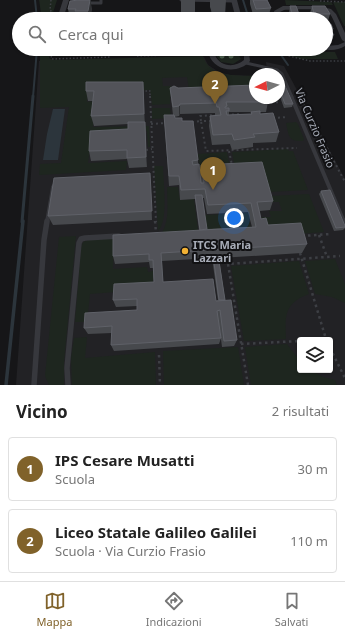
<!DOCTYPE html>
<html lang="it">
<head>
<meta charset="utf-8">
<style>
	body { margin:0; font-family:"Noto Sans",sans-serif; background:#f2f2f2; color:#222 }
	.controls { position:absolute; right:12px; bottom:12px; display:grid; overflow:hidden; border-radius:4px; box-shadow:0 1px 3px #0004 }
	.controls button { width:36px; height:36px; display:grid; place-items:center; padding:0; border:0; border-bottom:1px solid #e0e0e0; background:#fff; color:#222; font:20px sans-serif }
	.compass { position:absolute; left:249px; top:68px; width:36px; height:36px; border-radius:50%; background:#fff; box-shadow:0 1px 3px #0004; rotate:265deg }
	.you { position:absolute; left:234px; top:218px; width:14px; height:14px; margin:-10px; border:3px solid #fff; border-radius:50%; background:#1a73e8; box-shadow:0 0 0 6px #1a73e833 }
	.badge { display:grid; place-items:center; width:26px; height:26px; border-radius:50%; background:#80622a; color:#fff; font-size:13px; font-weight:700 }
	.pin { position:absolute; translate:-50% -33px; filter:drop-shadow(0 1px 2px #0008) }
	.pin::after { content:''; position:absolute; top:21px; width:14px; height:12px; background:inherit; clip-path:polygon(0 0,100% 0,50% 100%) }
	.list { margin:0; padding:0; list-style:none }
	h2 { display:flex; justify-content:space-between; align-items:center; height:52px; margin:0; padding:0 16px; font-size:17px }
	h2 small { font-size:13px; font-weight:400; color:#767676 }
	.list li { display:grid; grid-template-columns:26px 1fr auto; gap:12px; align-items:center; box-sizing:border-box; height:64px; margin:0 8px 8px; padding:0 8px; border:1px solid #e0e0e0; border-radius:4px }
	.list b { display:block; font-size:15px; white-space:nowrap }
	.list p { margin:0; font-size:13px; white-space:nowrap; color:#767676 }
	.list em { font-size:13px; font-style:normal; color:#767676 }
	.icon { flex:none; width:22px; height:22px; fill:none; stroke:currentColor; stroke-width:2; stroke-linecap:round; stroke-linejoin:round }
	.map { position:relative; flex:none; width:345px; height:385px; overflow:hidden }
	.search { position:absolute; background:#fff; box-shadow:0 1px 3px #0004; left:12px; right:12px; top:12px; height:44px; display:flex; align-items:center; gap:10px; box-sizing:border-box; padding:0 14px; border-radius:22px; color:#767676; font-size:15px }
	.sheet { height:196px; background:#fff }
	nav { display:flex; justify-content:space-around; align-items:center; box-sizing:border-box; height:56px; border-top:1px solid #e0e0e0; background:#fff; font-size:11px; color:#767676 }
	nav a { display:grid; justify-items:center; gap:2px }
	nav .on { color:#80622a }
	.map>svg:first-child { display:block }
</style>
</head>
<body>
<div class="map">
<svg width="345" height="385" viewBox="0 0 345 385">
	<rect width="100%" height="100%" fill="#161618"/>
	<path fill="#222225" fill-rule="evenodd" d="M204 57 208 65 219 72 230 75 255 76V98H279V74H267L266 62 284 66 345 179V385H16L39 61ZM300 340H330V370H300Z"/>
	<g fill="#1e261f">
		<polygon points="39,0 57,0 51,19 42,19"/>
		<polygon points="285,0 331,2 333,5 286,5"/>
		<polygon points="333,2 345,2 345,26 344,26"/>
		<path d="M40 49H52L49 58 53 60 203 56C210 78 236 75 255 76V92L189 90 187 77 162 78 163 86H171L172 95 170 97V104L152 105 150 90 88 92 87 102 95 101 93 127 149 126 150 147H148L147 131 127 132 91 141 88 163 127 161 126 170 39 175 40 164 61 163 69 107 40 108Z"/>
		<polygon points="222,50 230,50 237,52 241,59 233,64 221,62 216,56"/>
		<polygon points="299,50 301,52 335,52 338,59 302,59 290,56 286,51"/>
		<polygon points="152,108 170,108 171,118 152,119"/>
		<path d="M296 122 298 124 304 139 303 141C289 142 289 137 286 123Z"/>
		<polygon points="288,149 289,151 293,151 308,190 269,192 236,173 232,152"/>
		<polygon points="227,152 231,173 201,174 198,154"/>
		<path d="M154 166H163C163 181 169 221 158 231Z"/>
		<path d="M167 187H178L180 200 194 199 199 238 162 233C170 219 167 202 167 187Z"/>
		<polygon points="309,194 324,232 298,234 266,232 262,217 271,217 269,211 282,211 279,202 272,202 271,196"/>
		<polygon points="248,213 252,235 208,237 205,215"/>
		<polygon points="76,236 64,362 64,385 49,385 45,376 59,237"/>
		<polygon points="114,238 113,269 147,267 148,272 153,271 153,289 90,294 87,322 75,322 81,248 83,242 88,240"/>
		<polygon points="335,259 345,284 345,303 332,297 315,294 305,261"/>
		<path d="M299 261 309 294C284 303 285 316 286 339L244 341 231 266Z"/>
		<polygon points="87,337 85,358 155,352 156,385 72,385 71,358 74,338"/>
		<polygon points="287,344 300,361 300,370 311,370 323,377 335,380 337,385 251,385 245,347"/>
		<polygon points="238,347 244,385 164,385 163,351"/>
	</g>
	<polygon fill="#2c353c" points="53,109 65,109 58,160 43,160 47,134"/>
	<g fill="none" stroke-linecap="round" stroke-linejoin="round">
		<g stroke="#2c353c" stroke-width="2">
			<polyline points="35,0 37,19"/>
			<polyline points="243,0 249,19"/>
			<polyline points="256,49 260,54 281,55 288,65"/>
			<polyline points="33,97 37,49"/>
		</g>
		<polyline stroke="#2c353c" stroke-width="3" points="22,222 33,96"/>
		<polyline stroke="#2c353c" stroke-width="3.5" points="6,385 23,221"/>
		<g stroke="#3d3f44" stroke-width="1.5" stroke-dasharray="1.5 2" stroke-linecap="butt">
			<polyline points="51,0 50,10 53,13"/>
			<polyline points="309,0 314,0"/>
			<polyline points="320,1 345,2"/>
			<polyline points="53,49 51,58 53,59 110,57"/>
			<polyline points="285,50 289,56 310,61 345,61"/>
			<polyline points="137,56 202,54 205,52"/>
			<polyline points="142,91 150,91 150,97"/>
		</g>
		<g stroke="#3d3f44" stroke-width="2" stroke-dasharray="2 3" stroke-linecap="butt">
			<polyline points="150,96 156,222"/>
			<polyline points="301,99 345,182"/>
			<polyline points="266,103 281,102"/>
			<polyline points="227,115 239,114 239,116"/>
			<polyline points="273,118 287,117"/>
			<polyline points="211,121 201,121 200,116 215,115"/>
			<polyline points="192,122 201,121 206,151 297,148"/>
			<polyline points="151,124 166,123"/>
			<polyline points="146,150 152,149"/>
			<polyline points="229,151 232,165"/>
		</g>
		<g stroke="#3d3f44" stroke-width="2.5" stroke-dasharray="2.5 3.5" stroke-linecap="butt">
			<polyline points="155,221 156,233"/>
			<polyline points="319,235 327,257"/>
			<polyline points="302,236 331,234"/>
			<polyline points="300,253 326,339"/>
			<polyline points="315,340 325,339"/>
			<polyline points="241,344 300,341"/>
			<polyline points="330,348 345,378"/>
			<polyline points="159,355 160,385"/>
			<polyline points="248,385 228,264 340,256"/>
		</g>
		<g stroke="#37383d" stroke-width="3">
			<polyline points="181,0 234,1"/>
			<polyline points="86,3 101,3 101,0"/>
			<polyline points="114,49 114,52 119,54 133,52 135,49"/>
			<polyline points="246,63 277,70 282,74 292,97"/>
		</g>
		<g stroke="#37383d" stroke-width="4">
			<polyline points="291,96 344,222"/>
			<polyline points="47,222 53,187 57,181"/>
		</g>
		<g stroke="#37383d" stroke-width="5.5">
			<polyline points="344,221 345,224"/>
			<polyline points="34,385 44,240 47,221"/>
			<polyline points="68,385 67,368 79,243 81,239 85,238 119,236"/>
		</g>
		<g fill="#37383d" fill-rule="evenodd">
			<polygon points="63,0 69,0 63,19 57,19"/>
			<polygon points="231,0 237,0 242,19 236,19"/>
			<path d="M283 6H319L331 9 336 14 345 33V42L342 40C338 32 335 21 330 14 324 7 294 10 284 10L280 12 282 19H276L274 11Z"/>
			<path d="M345 42V46C339 50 330 51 323 49H326V46L338 45Z"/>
			<path d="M214 49H220L215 55C220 67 235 68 244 60V55L238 49H245L249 53 250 61C239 74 215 72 209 55Z"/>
		</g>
	</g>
	<g fill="#506452">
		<circle cx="222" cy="56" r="2.5"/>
		<circle cx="231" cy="56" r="2.5"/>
	</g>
	<g fill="#47494d" fill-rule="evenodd">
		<polygon points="181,0 195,0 195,16 192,16 193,19 177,19 177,15 181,15"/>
		<polygon points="210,0 226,0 225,16 212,16 211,10 210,7"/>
		<polygon points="250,0 267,0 271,8 269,14 279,19 254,18 250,4"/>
		<polygon points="290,6 299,14 298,19 290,19 289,13"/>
		<polygon points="312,6 330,14 328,21 326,21 326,19 311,19 310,13"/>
		<polygon points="92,8 90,19 70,19 68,9"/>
		<polygon points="326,24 333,29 332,33 334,35 331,42 326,42"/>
		<rect x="147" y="49" width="16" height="3"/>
		<rect x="178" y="49" width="16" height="1"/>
		<polygon points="143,82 147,167 129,168 127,159 91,161 89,151 128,129 128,124 94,126 91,116 93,101 88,101 86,91"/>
		<polygon points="279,82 293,104 292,107 284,108 279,94"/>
		<path d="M170 88H178L268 102 266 112H260V114L279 132 276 142 253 143V147L232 150 230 144 212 145 209 126 210 116 215 115V113L180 114 179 116 174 117 175 118 182 121 198 160V165L200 175 201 165 273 201 270 210 260 211 261 219 268 225 307 244 302 253 219 258 225 300 237 340 234 346 222 347 218 317 221 338 219 344 114 351 111 345 112 333 88 334 84 328 137 310V306L116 307 113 300 154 282 153 268H150L149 262 115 264 113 256 199 230 195 199 180 200 179 185 169 186 164 115H173L171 98ZM229 112H251V114L229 115ZM202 198H204L207 214 248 212 252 227 207 229ZM212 258 218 300 216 301 163 282 162 261Z"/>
		<polygon points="150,173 152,220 53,225 48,216"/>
		<polygon points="321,191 345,226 345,228 343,230 334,231 319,194"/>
	</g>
	<g fill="#2f3033">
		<polygon points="90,0 92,8 90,19 89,19 88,11"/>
		<polygon points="143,82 144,92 145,124 144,114"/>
		<polygon points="180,104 180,114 179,116 179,106"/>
		<polygon points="145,122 146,132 147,167 146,157"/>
	</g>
	<g fill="#525359" stroke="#5f6168">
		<polygon points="79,0 90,0 88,11 75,11 76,9 68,9 70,1"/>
		<polygon points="253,0 267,0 271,8 256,9"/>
		<polygon points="290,6 296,6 299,14 292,14"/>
		<polygon points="312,6 325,6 330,14 314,14"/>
		<polygon points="276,13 279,19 263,19 261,14"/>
		<polygon points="177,15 192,15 193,19 177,19"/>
		<polygon points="162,16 162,19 146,19 146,17"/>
		<polygon points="326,24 331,24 333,29 329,28 334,35 326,35"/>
		<polygon points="283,81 293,104 285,104 279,88 279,82"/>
		<polygon points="86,82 143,82 144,114 91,116 94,91 86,91"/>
		<polygon points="255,85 255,98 267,98 268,102 226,102 227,106 225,107 225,108 229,108 229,111 226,111 227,115 252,114 251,112 260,111 260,114 273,113 279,132 253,134 255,137 234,140 232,134 213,135 210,116 221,115 219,107 217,107 216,103 180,104 179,106 173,107 170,88 174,86 178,88"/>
		<polygon points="164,115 174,115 175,118 182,118 182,121 193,121 198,160 192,161 193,165 199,164 201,183 204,183 201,165 262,162 273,201 257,202 261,219 266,218 268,225 301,223 307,244 161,253 163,282 213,279 216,301 231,300 237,340 224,341 220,310 217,311 221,338 111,345 112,326 84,328 85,313 137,310 137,299 113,300 114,284 154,282 153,260 149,260 149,254 113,256 113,235 256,227 251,203 208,205 205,189 181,190 179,176 169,176"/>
		<polygon points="128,122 145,122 146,157 127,158 127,150 89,151 90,131 128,129"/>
		<polygon points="150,173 152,211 48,216 54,178"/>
		<polygon points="330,190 345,226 345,227 336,228 321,191"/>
		<polygon points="195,195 202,195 207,229 200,230"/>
		<polygon points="213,255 218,255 225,300 219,300"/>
	</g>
	<circle fill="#f2b134" stroke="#111113" stroke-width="1.5" cx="185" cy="251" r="4"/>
	<g text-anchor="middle" stroke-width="4" stroke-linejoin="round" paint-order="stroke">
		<g font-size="11" fill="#a8adb8" stroke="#111113">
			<text transform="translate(315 128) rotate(67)" y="4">Via Curzio Frasio</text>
		</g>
		<g font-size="11" font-weight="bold" fill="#a8adb8" stroke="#111113" text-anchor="start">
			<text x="193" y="249">ITCS Maria<tspan x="193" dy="13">Lazzari</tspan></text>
		</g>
	</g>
</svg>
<div class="controls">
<button><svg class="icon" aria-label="layers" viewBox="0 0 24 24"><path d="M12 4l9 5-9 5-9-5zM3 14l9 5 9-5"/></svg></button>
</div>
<svg class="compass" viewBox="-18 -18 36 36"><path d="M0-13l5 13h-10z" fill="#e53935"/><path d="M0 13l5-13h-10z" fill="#767676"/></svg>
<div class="you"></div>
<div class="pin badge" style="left:213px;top:190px">1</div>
<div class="pin badge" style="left:215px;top:104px">2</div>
<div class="search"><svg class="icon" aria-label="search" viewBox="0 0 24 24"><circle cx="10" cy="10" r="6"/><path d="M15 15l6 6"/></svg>Cerca qui</div>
</div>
<section class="sheet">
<h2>Vicino<small>2 risultati</small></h2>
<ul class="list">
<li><span class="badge">1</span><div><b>IPS Cesare Musatti</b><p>Scuola</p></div><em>30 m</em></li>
<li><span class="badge">2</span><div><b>Liceo Statale Galileo Galilei</b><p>Scuola · Via Curzio Frasio</p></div><em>110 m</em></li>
</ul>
</section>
<nav>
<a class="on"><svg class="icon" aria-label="map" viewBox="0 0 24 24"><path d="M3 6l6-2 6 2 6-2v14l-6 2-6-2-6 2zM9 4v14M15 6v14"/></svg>Mappa</a>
<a><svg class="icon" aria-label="directions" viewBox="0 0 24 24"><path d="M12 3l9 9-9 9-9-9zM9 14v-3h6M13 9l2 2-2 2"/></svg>Indicazioni</a>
<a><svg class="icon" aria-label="saved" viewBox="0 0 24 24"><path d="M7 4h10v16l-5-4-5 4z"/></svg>Salvati</a>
</nav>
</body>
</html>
